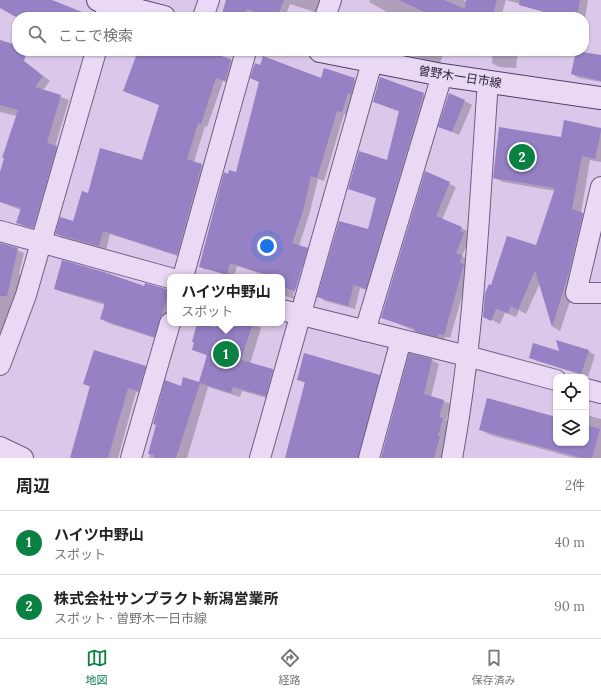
<!DOCTYPE html>
<html lang="ja">
<head>
<meta charset="utf-8">
<style>
	body { margin:0; font-family:Lora,"Noto Sans JP",serif; background:#f2f2f2; color:#222 }
	.controls { position:absolute; right:12px; bottom:12px; display:grid; overflow:hidden; border-radius:8px; box-shadow:0 1px 3px #0004 }
	.controls button { width:36px; height:36px; display:grid; place-items:center; padding:0; border:0; border-bottom:1px solid #e0e0e0; background:#fff; color:#222; font:20px sans-serif }
	.you { position:absolute; left:267px; top:246px; width:14px; height:14px; margin:-10px; border:3px solid #fff; border-radius:50%; background:#1a73e8; box-shadow:0 0 0 6px #1a73e833 }
	.badge { display:grid; place-items:center; width:26px; height:26px; border-radius:50%; background:#0b8043; color:#fff; font-size:13px; font-weight:700 }
	.pin { position:absolute; translate:-50% -50%; border:2px solid #fff; box-shadow:0 1px 4px #0006 }
	.popup { position:absolute; left:167px; top:274px; width:118px; height:52px; box-sizing:border-box; display:grid; place-content:center; border-radius:8px; background:#fff; filter:drop-shadow(0 1px 3px #0005); font-size:13px; white-space:nowrap; color:#767676 }
	.popup b { font-size:15px; color:#222 }
	.popup::after { content:''; position:absolute; left:50%; top:100%; margin-left:-8px; border:8px solid transparent; border-top-color:#fff }
	.list { margin:0; padding:0; list-style:none }
	h2 { display:flex; justify-content:space-between; align-items:center; height:52px; margin:0; padding:0 16px; font-size:17px }
	h2 small { font-size:13px; font-weight:400; color:#767676 }
	.list li { display:grid; grid-template-columns:26px 1fr auto; gap:12px; align-items:center; box-sizing:border-box; height:64px; padding:0 16px; border-top:1px solid #e0e0e0 }
	.list b { display:block; font-size:15px; white-space:nowrap }
	.list p { margin:0; font-size:13px; white-space:nowrap; color:#767676 }
	.list em { font-size:13px; font-style:normal; color:#767676 }
	.icon { flex:none; width:22px; height:22px; fill:none; stroke:currentColor; stroke-width:2; stroke-linecap:round; stroke-linejoin:round }
	.map { position:relative; flex:none; width:601px; height:458px; overflow:hidden }
	.search { position:absolute; background:#fff; box-shadow:0 1px 3px #0004; left:12px; right:12px; top:12px; height:44px; display:flex; align-items:center; gap:10px; box-sizing:border-box; padding:0 14px; border-radius:16px; color:#767676; font-size:15px }
	.sheet { height:180px; background:#fff }
	nav { display:flex; justify-content:space-around; align-items:center; box-sizing:border-box; height:56px; border-top:1px solid #e0e0e0; background:#fff; font-size:11px; color:#767676 }
	nav a { display:grid; justify-items:center; gap:2px }
	nav .on { color:#0b8043 }
	.map>svg:first-child { display:block }
</style>
</head>
<body>
<div class="map">
<svg width="601" height="458" viewBox="0 0 601 458">
	<rect width="100%" height="100%" fill="#dbc7e9"/>
	<g fill="#0003">
		<polygon points="11,0 40,0 81,12 87,16 18,17 6,10"/>
		<polygon points="227,0 322,0 318,13 290,4 285,17 265,17 254,12 252,17 222,17"/>
		<polygon points="370,0 463,0 470,3 471,0 588,0 584,25 584,17 557,17 542,10 506,0 501,17 396,17 369,2"/>
		<polygon points="0,43 50,81 43,90 69,100 55,147 64,152 41,232 25,227 17,223 21,210 0,202 0,175 17,116 0,112"/>
		<polygon points="120,51 202,51 231,60 238,64 232,84 223,81 207,127 205,126 194,162 209,169 184,258 110,234 106,250 63,238 57,234 74,222 88,194 143,162 160,105 124,91 136,57"/>
		<polygon points="395,51 444,51 440,64"/>
		<polygon points="493,51 518,51 516,68 499,67 492,63"/>
		<polygon points="577,51 601,56 601,82 579,78 572,74"/>
		<polygon points="325,69 362,83 348,115 344,114 324,181 318,179 309,215 299,246 306,248 293,296 295,296 308,249 314,252 298,300 282,295 282,277 270,277 237,266 234,277 232,277 232,275 206,268 206,270 200,266 228,175 237,173 260,82 251,78 321,79"/>
		<polygon points="380,79 431,98 372,292 360,288 355,309 325,301 319,297 369,230 377,199 349,188 387,161 400,112 374,101"/>
		<polygon points="465,101 472,105 459,135 440,126"/>
		<polygon points="601,129 601,162 590,160 581,213 591,218 577,280 560,331 553,327 540,283 526,314 519,310 516,317 505,313 500,324 484,316 492,286 537,246 555,191 503,182 494,178 562,138"/>
		<polygon points="426,173 456,187 442,220 468,231 466,235 470,237 462,256 468,259 470,269 450,338 445,337 444,340 422,334 382,317"/>
		<polygon points="0,244 24,253 19,274 23,277 0,339"/>
		<polygon points="146,284 170,292 170,314 161,340 108,323 101,319 105,305 62,292 55,289 145,287"/>
		<polygon points="198,323 216,328 218,323 253,323 261,328 250,364 273,370 281,375 274,400 242,391 240,397 208,387 187,458 149,458 157,425 181,387 200,383 208,356 193,349 195,342 193,341"/>
		<polygon points="588,351 595,355 588,377 537,361 530,357"/>
		<polygon points="410,355 432,360 439,364 431,397 451,404 446,421 450,423 442,458 382,458"/>
		<polygon points="145,367 154,372 147,395 136,392 118,458 71,458 90,387 85,384"/>
		<polygon points="379,376 386,380 365,458 286,458 305,383 298,379"/>
		<polygon points="586,415 601,419 601,458 575,458 490,435 480,429 556,418 556,443 586,443"/>
	</g>
	<g fill="#9581c3">
		<polygon points="0,0 52,0 92,16 16,17 0,8"/>
		<polygon points="226,0 284,0 277,17 266,17 247,9 245,17 221,17"/>
		<polygon points="399,0 444,0 465,9 466,0 497,0 492,17 435,17"/>
		<polygon points="520,0 580,0 577,17 562,17 519,5"/>
		<polygon points="0,40 17,45 17,51 27,51 24,61 43,76 35,87 61,95 47,143 57,146 33,228 16,223 21,208 0,202 0,172 4,158 2,158 18,110 0,105"/>
		<polygon points="138,51 205,51 231,59 225,81 216,78 201,124 198,123 187,159 202,164 177,255 103,231 99,246 55,234 60,217 73,221 82,191 88,193 100,148 142,160 159,105 123,91"/>
		<polygon points="576,51 601,55 601,81 571,74"/>
		<polygon points="263,56 321,78 324,68 355,78 351,94 348,93 342,112 337,111 317,178 311,176 303,211 292,243 308,248 295,291 282,287 282,277 273,277 230,263 227,275 199,267 224,172 228,174 229,170 236,172 259,82 250,78 255,63 260,65"/>
		<polygon points="380,77 424,93 366,289 354,285 348,306 317,297 339,221 368,229 376,198 348,189 359,151 387,160 399,111 373,102"/>
		<polygon points="449,93 465,100 452,132 438,127"/>
		<polygon points="564,120 601,128 601,131 595,159 582,156 572,209 583,213 568,275 552,327 535,270 518,310 511,306 508,313 496,309 491,321 483,317 485,293 489,284 491,285 507,236 536,245 555,188 493,178 499,127 561,137"/>
		<polygon points="425,171 450,182 436,216 462,227 460,231 464,233 456,253 462,255 460,263 464,264 444,335 438,334 438,337 414,331 415,329 381,318"/>
		<polygon points="0,243 18,248 7,296 0,296"/>
		<polygon points="62,260 104,272 144,286 145,283 170,290 154,337 100,319 105,303 54,289"/>
		<polygon points="197,323 215,327 216,323 253,323 241,360 273,369 266,396 233,387 231,393 200,383 176,458 154,458 154,455 148,454 156,425 153,424 165,380 181,386 183,377 199,382 207,355 192,350 194,342 192,342"/>
		<polygon points="556,340 589,350 581,374 529,358 533,343 559,351"/>
		<polygon points="94,350 146,366 138,391 128,388 108,458 70,458 90,386 83,384"/>
		<polygon points="304,353 380,375 358,458 285,458 305,382 297,380"/>
		<polygon points="409,353 432,359 424,394 444,400 439,417 443,418 438,436 440,437 434,458 381,458"/>
		<polygon points="487,398 556,417 556,443 586,443 586,425 600,429 592,458 583,458 479,430"/>
	</g>
	<g fill="none" stroke-linecap="round" stroke-linejoin="round">
		<defs>
			<g id="street">
				<polyline points="105,17 109,3"/>
				<polyline points="203,17 209,0"/>
				<polyline points="325,17 331,0"/>
				<polyline points="601,187 576,293 601,293"/>
				<polyline points="0,231 170,278"/>
				<polyline points="183,277 246,51"/>
				<polyline points="282,310 467,356 556,380"/>
				<polyline points="365,331 442,75"/>
				<polyline points="0,365 26,295 96,51"/>
				<polyline points="586,389 601,393"/>
				<polyline points="0,447 23,458"/>
				<polyline points="131,458 170,323"/>
				<polyline points="260,458 372,62"/>
				<polyline points="369,458 401,340"/>
				<path d="M452 458C475 334 479 207 488 81"/>
			</g>
			<g id="secondary">
				<polyline points="98,0 164,17"/>
				<polyline points="320,51 442,75 601,98"/>
			</g>
		</defs>
		<use href="#street" stroke="#6e5e83" stroke-width="22"/>
		<use href="#secondary" stroke="#4f4165" stroke-width="24"/>
		<use href="#street" stroke="#ead9f5" stroke-width="20"/>
		<use href="#secondary" stroke="#ead9f5" stroke-width="22"/>
	</g>
	<g text-anchor="middle" stroke-width="3.5" stroke-linejoin="round" paint-order="stroke">
		<g font-size="12" fill="#282035" stroke="#e6d6f2">
			<text transform="translate(460 77) rotate(9)" y="4">曽野木一日市線</text>
		</g>
	</g>
</svg>
<div class="controls">
<button><svg class="icon" aria-label="locate" viewBox="0 0 24 24"><circle cx="12" cy="12" r="6"/><path d="M12 2v4M12 18v4M2 12h4M18 12h4"/></svg></button>
<button><svg class="icon" aria-label="layers" viewBox="0 0 24 24"><path d="M12 4l9 5-9 5-9-5zM3 14l9 5 9-5"/></svg></button>
</div>
<div class="you"></div>
<div class="pin badge" style="left:226px;top:354px">1</div>
<div class="popup"><b>ハイツ中野山</b>スポット</div>
<div class="pin badge" style="left:522px;top:157px">2</div>
<div class="search"><svg class="icon" aria-label="search" viewBox="0 0 24 24"><circle cx="10" cy="10" r="6"/><path d="M15 15l6 6"/></svg>ここで検索</div>
</div>
<section class="sheet">
<h2>周辺<small>2件</small></h2>
<ul class="list">
<li><span class="badge">1</span><div><b>ハイツ中野山</b><p>スポット</p></div><em>40 m</em></li>
<li><span class="badge">2</span><div><b>株式会社サンプラクト新潟営業所</b><p>スポット · 曽野木一日市線</p></div><em>90 m</em></li>
</ul>
</section>
<nav>
<a class="on"><svg class="icon" aria-label="map" viewBox="0 0 24 24"><path d="M3 6l6-2 6 2 6-2v14l-6 2-6-2-6 2zM9 4v14M15 6v14"/></svg>地図</a>
<a><svg class="icon" aria-label="directions" viewBox="0 0 24 24"><path d="M12 3l9 9-9 9-9-9zM9 14v-3h6M13 9l2 2-2 2"/></svg>経路</a>
<a><svg class="icon" aria-label="saved" viewBox="0 0 24 24"><path d="M7 4h10v16l-5-4-5 4z"/></svg>保存済み</a>
</nav>
</body>
</html>
